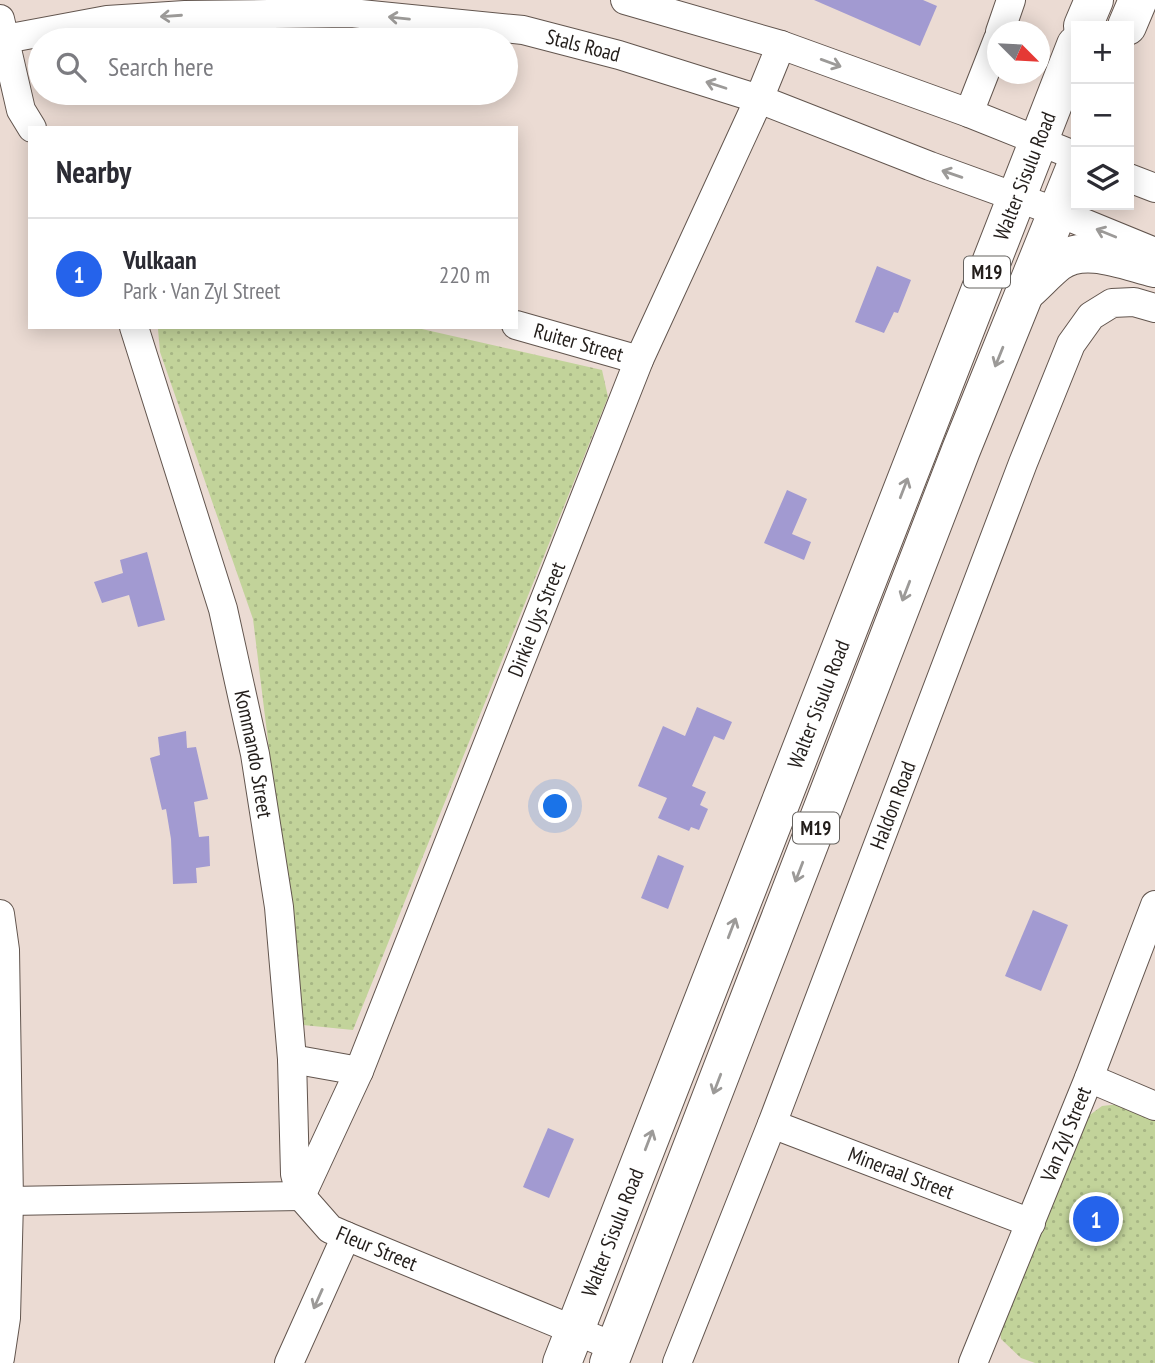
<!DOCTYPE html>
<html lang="en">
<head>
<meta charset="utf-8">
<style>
	body { margin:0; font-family:"PT Sans Narrow",sans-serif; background:#f7f7f7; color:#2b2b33 }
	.controls { position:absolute; right:21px; top:21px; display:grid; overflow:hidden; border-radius:0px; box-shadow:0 4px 18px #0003 }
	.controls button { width:63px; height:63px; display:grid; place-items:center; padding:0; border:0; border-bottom:2px solid #e1e1e2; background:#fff; color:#2b2b33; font:35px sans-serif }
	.compass { position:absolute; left:987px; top:21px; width:63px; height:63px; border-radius:50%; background:#fff; box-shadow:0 4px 18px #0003; rotate:114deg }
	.you { position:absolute; left:556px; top:807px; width:24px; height:24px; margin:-18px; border:5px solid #fff; border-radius:50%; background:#1a73e8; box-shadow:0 0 0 10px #1a73e833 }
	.badge { display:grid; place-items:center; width:46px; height:46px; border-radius:50%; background:#2563eb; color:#fff; font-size:23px; font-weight:700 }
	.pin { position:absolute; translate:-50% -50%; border:4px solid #fff; box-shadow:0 2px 7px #0006 }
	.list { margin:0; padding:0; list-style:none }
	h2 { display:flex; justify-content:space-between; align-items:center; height:91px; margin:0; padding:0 28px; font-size:30px }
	h2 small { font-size:23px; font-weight:400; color:#7c7c81 }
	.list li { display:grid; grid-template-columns:46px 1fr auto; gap:21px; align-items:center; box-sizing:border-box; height:112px; padding:0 28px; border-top:2px solid #e1e1e2 }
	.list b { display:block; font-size:26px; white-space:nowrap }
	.list p { margin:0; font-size:23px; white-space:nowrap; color:#7c7c81 }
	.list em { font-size:23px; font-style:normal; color:#7c7c81 }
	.icon { flex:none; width:38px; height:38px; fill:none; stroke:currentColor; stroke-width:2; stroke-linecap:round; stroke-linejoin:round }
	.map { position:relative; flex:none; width:1155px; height:1363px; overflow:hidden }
	.search { position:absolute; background:#fff; box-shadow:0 4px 18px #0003; left:28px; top:28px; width:490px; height:77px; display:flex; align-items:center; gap:18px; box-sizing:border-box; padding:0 24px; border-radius:38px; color:#7c7c81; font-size:26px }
	.panel { position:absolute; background:#fff; box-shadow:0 4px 18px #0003; left:28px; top:126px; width:490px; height:203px; border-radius:0px }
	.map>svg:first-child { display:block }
</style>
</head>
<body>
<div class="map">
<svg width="1155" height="1363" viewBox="0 0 1155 1363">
	<defs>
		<pattern id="green-dots" width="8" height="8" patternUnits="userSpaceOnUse" patternTransform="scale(1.75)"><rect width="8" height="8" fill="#c2d39a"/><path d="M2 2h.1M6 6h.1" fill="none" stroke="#a6b584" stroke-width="1.8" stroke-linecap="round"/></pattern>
	</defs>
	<rect width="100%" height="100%" fill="#ebdbd3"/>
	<g fill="url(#green-dots)">
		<polygon points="161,327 413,327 602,370 608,397 353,1030 303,1025 253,619 160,352 158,329"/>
		<polygon points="1129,1103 1155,1112 1155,1363 1035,1363 1021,1358 1001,1339 997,1314 1076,1125 1102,1106"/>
	</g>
	<g fill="#a29ad1">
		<polygon points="814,0 923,0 937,6 920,46"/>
		<polygon points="877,266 911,280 898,313 894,312 884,333 855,322"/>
		<polygon points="787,490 807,499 792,534 811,542 804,560 764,543"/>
		<polygon points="147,552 165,620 138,627 129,595 102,603 94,582 123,573 120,560"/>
		<polygon points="697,707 732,722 724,740 714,736 692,786 706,792 700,805 708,809 699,830 691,827 689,831 658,818 667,798 638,786 663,726 685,736"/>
		<polygon points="186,731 187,748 196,747 208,799 194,802 199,837 209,836 210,866 196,868 197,883 173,884 171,839 166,809 162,810 150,758 160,755 158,737"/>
		<polygon points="658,855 684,866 668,909 641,898"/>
		<polygon points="1033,910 1068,925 1041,991 1005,976"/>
		<polygon points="548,1128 574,1139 549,1198 523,1187"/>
	</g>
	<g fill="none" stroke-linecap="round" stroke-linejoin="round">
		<defs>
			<g id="minor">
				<polyline points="625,0 781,45 969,113 1076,156"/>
				<polyline points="0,19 21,110 32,128"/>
				<polyline points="1000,32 1011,0"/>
				<path id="s1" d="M0 40 107 20 185 15 351 13 523 30 619 55 759 99 930 166 1057 212 1155 252"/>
				<polyline points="969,113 998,39"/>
				<polyline points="1129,178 1155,188"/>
				<path id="s2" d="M516 325 639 360"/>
				<path id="s3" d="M134 327 223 609 255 754 279 907 292 1059 295 1174 301 1196 330 1229 346 1236 615 1347"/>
				<polyline points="0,914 5,950 9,1201 6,1318 0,1358"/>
				<polyline points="292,1059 359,1071"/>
				<polyline points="1089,1078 1155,1106"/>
				<path id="s4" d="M772 1124 1031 1223"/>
				<path id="s5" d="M301 1196 359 1071 639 360 759 99 781 45"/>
				<polyline points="9,1201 301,1196"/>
				<polyline points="289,1363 346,1236"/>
				<path id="s6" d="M677 1363 772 1124 1023 463 1071 344 1091 316 1112 303 1134 302 1155 308"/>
				<path id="s7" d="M973 1363 1089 1078 1155 905"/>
			</g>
			<g id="highway">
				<polyline points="1083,26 1094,0"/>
				<polyline points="1127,26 1138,0"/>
				<path d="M1028 290C1038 281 1047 271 1057 263 1083 242 1126 261 1155 268"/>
				<path id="s8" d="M562 1363 1076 45"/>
				<polyline points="609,1363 961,450 1076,166"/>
			</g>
		</defs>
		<use href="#minor" stroke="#62554e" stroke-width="30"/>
		<use href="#highway" stroke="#62554e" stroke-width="40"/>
		<use href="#minor" stroke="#fff" stroke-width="28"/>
		<use href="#highway" stroke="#fff" stroke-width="38"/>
	</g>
	<defs><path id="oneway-shaft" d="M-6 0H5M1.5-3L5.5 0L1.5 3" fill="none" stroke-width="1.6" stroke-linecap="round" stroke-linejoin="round" transform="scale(1.75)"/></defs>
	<g stroke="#9c9a98">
		<use href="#oneway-shaft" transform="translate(171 16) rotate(176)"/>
		<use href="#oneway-shaft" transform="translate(399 18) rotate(-174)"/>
		<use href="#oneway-shaft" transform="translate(831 63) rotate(20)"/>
		<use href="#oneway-shaft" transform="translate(716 85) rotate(-162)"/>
		<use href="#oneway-shaft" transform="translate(952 174) rotate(-161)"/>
		<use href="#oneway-shaft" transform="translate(1106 233) rotate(-158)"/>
		<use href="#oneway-shaft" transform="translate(999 357) rotate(112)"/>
		<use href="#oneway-shaft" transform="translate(904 488) rotate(-69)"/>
		<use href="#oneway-shaft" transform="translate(906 591) rotate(111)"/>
		<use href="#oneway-shaft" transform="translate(799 872) rotate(111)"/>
		<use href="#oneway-shaft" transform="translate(732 928) rotate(-69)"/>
		<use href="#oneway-shaft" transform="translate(717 1084) rotate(111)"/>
		<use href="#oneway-shaft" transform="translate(649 1140) rotate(-69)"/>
		<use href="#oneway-shaft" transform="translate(318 1299) rotate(114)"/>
	</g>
	<g text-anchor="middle" stroke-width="5" stroke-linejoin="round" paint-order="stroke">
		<g fill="#fff" stroke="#65625f" stroke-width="2">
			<rect x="964" y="256.5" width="46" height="31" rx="5"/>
			<rect x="793" y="812.5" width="46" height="31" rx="5"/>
		</g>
		<g font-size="19" font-weight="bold" fill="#231e1b">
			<text x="987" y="279">M19</text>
			<text x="816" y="835">M19</text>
		</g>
		<g font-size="21" fill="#231e1b" stroke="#fff">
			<text dy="7" stroke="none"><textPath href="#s1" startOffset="588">Stals Road</textPath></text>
			<text dy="7" stroke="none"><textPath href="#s8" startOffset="1274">Walter Sisulu Road</textPath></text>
			<text dy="7" stroke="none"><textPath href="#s2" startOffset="65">Ruiter Street</textPath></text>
			<text dy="7" stroke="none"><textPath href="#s5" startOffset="623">Dirkie Uys Street</textPath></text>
			<text dy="7" stroke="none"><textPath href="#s8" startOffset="707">Walter Sisulu Road</textPath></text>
			<text dy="7" stroke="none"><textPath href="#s3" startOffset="444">Kommando Street</textPath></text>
			<text dy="7" stroke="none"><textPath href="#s6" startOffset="598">Haldon Road</textPath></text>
			<text dy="7" stroke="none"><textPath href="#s7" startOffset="247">Van Zyl Street</textPath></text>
			<text dy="7" stroke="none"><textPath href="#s4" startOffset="138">Mineraal Street</textPath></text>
			<text dy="7" stroke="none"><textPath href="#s8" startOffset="140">Walter Sisulu Road</textPath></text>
			<text dy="7" stroke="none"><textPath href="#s3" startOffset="984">Fleur Street</textPath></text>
		</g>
	</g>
</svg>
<div class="controls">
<button>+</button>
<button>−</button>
<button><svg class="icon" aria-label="layers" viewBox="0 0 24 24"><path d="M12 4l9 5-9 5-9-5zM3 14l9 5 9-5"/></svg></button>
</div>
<svg class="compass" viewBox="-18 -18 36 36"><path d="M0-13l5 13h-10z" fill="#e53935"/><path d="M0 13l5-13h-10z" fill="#7c7c81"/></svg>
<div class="you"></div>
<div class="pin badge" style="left:1096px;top:1219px">1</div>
<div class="search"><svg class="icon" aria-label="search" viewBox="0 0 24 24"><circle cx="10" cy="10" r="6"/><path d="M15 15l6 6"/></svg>Search here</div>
<section class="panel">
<h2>Nearby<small></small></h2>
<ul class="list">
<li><span class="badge">1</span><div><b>Vulkaan</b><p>Park · Van Zyl Street</p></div><em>220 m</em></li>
</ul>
</section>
</div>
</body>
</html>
